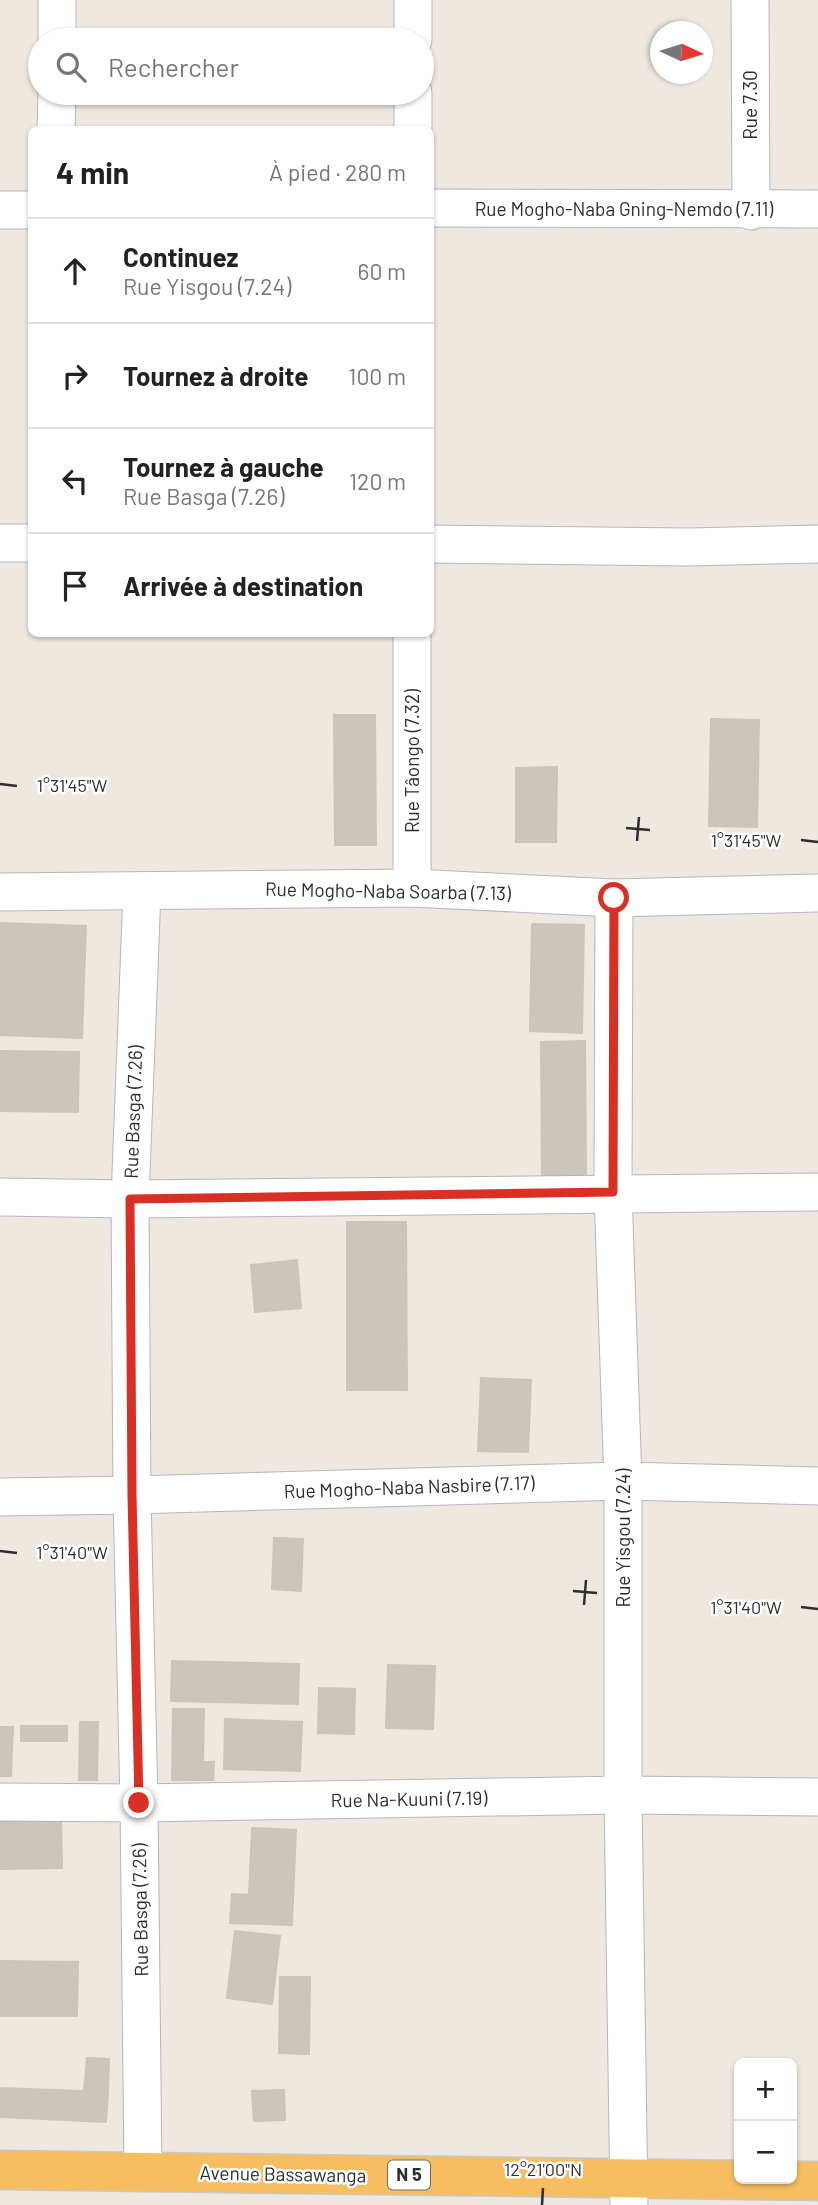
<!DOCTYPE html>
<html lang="fr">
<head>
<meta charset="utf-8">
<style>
	body { margin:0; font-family:Barlow,sans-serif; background:#f6f6f6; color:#222 }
	.controls { position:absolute; right:21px; bottom:21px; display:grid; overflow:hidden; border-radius:10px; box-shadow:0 2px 5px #0004 }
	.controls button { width:63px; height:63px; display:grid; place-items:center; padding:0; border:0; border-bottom:2px solid #e0e0e0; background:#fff; color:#222; font:35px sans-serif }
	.compass { position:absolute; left:650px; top:21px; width:63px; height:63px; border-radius:50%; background:#fff; box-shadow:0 2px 5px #0004; rotate:94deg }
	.stop { position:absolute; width:21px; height:21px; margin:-16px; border:5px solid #d93025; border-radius:50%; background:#fff }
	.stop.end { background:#d93025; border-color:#fff; box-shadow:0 2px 7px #0008 }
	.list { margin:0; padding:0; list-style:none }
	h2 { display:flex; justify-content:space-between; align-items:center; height:91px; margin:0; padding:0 28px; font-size:30px }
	h2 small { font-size:23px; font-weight:400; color:#767676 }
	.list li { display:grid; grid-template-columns:46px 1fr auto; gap:21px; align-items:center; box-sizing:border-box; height:105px; padding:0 28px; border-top:2px solid #e0e0e0 }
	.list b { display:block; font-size:26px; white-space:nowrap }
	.list p { margin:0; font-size:23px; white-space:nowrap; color:#767676 }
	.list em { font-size:23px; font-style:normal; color:#767676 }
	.icon { flex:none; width:38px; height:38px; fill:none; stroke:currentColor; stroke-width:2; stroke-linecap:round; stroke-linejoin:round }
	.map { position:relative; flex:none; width:818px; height:2205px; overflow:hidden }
	.search { position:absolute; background:#fff; box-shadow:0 2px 5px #0004; left:28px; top:28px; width:406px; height:77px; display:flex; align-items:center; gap:18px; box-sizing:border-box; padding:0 24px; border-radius:38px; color:#767676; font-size:26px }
	.panel { position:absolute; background:#fff; box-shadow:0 2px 5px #0004; left:28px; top:126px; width:406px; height:511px; border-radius:10px }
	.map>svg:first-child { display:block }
</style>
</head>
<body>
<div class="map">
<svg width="818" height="2205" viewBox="0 0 818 2205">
	<rect width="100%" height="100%" fill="#eee8e0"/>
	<g fill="#cac6be" stroke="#cac4b9" stroke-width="2">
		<polygon points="334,715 375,715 376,845 335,845"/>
		<polygon points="711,719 759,720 757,827 709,826"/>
		<polygon points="557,767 556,842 516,842 516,768"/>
		<polygon points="0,923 86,926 82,1038 0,1035"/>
		<polygon points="532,924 584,925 582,1033 530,1031"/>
		<polygon points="585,1041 586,1175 542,1176 541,1042"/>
		<polygon points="0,1051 79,1052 78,1112 0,1111"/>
		<polygon points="347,1222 406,1222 407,1390 347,1390"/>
		<polygon points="297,1260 301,1308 255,1312 251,1265"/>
		<polygon points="481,1378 531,1380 528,1452 478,1451"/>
		<polygon points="274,1538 303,1539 301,1591 272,1589"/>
		<polygon points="172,1661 299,1664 298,1704 171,1701"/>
		<polygon points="388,1665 435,1666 433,1729 386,1728"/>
		<polygon points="319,1688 355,1689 354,1734 318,1733"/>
		<polygon points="173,1709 204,1709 203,1762 214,1762 213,1780 172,1780"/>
		<polygon points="225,1719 302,1722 300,1771 224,1769"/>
		<polygon points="80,1722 98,1722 97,1780 79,1780"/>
		<rect x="21" y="1726" width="46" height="15"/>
		<polygon points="0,1727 13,1727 11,1776 0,1776"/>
		<polygon points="61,1815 62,1868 0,1869 0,1816"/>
		<polygon points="252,1828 296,1830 292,1925 230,1923 232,1894 249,1895"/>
		<polygon points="235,1931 280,1936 272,2004 227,1998"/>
		<polygon points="0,1961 78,1962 77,2016 0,2016"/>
		<polygon points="280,1977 310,1977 309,2054 279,2053"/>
		<polygon points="87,2058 109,2059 108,2092 84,2092"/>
		<polygon points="0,2088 108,2092 106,2122 0,2117"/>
		<polygon points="284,2090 285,2120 254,2121 252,2091"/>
	</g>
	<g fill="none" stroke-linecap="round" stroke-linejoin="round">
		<defs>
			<g id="minor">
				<polyline points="750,0 751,211"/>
				<polyline points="57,40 57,0"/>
				<polyline points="413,40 413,0"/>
				<polyline points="56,130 57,93"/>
				<polyline points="413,130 413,93"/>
				<polyline points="430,208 818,209"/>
				<polyline points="0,210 32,210"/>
				<polyline points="0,543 32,543"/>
				<polyline points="430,544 688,547 818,544"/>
				<polyline points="412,634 412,888"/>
				<polyline points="142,891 130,1199 132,1495 139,1803 143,2172"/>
				<polyline points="0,892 412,888 614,898 818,893"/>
				<polyline points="614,898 613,1192 623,1481 623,1795 629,2205"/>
				<polyline points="0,1197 130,1199 818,1192"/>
				<polyline points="0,1497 132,1495 623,1481 818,1486"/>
				<polyline points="0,1802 139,1803 623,1795 818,1797"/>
			</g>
			<polyline id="trunk" points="0,2170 818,2181"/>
		</defs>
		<use href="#minor" stroke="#b3b5c0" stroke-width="39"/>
		<use href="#trunk" stroke="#c8c8c8" stroke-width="41"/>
		<use href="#minor" stroke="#fff" stroke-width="37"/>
		<use href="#trunk" stroke="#f6be60" stroke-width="38"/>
	</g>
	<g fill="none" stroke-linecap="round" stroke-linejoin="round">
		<polyline stroke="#d93025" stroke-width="9" points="139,1803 132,1495 130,1199 613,1192 614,898"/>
	</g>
	<path fill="none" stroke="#2d2d2d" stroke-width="2.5" d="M0 784 17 786M626 828 650 830M801 840 818 842M637 841 639 817M0 1551 17 1553M573 1591 597 1593M584 1605 586 1580M801 1607 818 1609M542 2205 543 2188"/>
	<g text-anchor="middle" stroke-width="5" stroke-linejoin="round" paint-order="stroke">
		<rect fill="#fff" stroke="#6c6c6c" stroke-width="2" x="388" y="2160.5" width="42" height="29" rx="5"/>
		<g font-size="18" font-weight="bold" fill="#2d2d2d">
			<text x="409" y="2181">N 5</text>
		</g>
		<g font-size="19" fill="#2d2d2d" stroke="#fff">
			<text transform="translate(750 105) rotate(-90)" y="7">Rue 7.30</text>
			<text x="624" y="216">Rue Mogho-Naba Gning-Nemdo (7.11)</text>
			<text transform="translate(412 761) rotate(-90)" y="7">Rue Tâongo (7.32)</text>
			<text transform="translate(388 891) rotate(1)" y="7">Rue Mogho-Naba Soarba (7.13)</text>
			<text transform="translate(133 1112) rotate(-88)" y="7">Rue Basga (7.26)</text>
			<text transform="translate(409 1487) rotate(-2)" y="7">Rue Mogho-Naba Nasbire (7.17)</text>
			<text transform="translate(623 1538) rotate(-90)" y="7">Rue Yisgou (7.24)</text>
			<text transform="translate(409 1799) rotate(-1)" y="7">Rue Na-Kuuni (7.19)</text>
			<text transform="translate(140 1910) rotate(-91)" y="7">Rue Basga (7.26)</text>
			<text transform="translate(283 2174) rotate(1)" y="7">Avenue Bassawanga</text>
		</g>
	</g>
	<g font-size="18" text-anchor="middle" fill="#2d2d2d" stroke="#fff" stroke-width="5" stroke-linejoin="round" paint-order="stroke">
		<text x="72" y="792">1°31'45"W</text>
		<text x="746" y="847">1°31'45"W</text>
		<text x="72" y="1559">1°31'40"W</text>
		<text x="746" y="1614">1°31'40"W</text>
		<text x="543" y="2176">12°21'00"N</text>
	</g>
</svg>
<div class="controls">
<button>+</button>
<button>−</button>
</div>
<svg class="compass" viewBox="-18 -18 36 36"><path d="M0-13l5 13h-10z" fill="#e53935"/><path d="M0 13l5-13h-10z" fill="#767676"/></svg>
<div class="stop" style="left:614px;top:898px"></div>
<div class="stop end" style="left:139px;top:1803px"></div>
<div class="search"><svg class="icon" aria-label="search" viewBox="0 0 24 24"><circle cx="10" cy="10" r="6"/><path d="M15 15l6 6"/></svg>Rechercher</div>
<section class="panel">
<h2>4 min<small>À pied · 280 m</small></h2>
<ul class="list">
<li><svg class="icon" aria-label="ahead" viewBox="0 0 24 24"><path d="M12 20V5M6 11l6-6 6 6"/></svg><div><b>Continuez</b><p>Rue Yisgou (7.24)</p></div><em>60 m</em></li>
<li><svg class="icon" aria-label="right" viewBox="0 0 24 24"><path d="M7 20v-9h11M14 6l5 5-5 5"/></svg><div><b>Tournez à droite</b></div><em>100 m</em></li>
<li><svg class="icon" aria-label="left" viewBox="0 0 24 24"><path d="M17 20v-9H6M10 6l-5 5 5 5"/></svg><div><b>Tournez à gauche</b><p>Rue Basga (7.26)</p></div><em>120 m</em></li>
<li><svg class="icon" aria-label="arrive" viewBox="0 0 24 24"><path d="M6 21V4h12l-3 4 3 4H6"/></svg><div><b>Arrivée à destination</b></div></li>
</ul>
</section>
</div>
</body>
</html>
